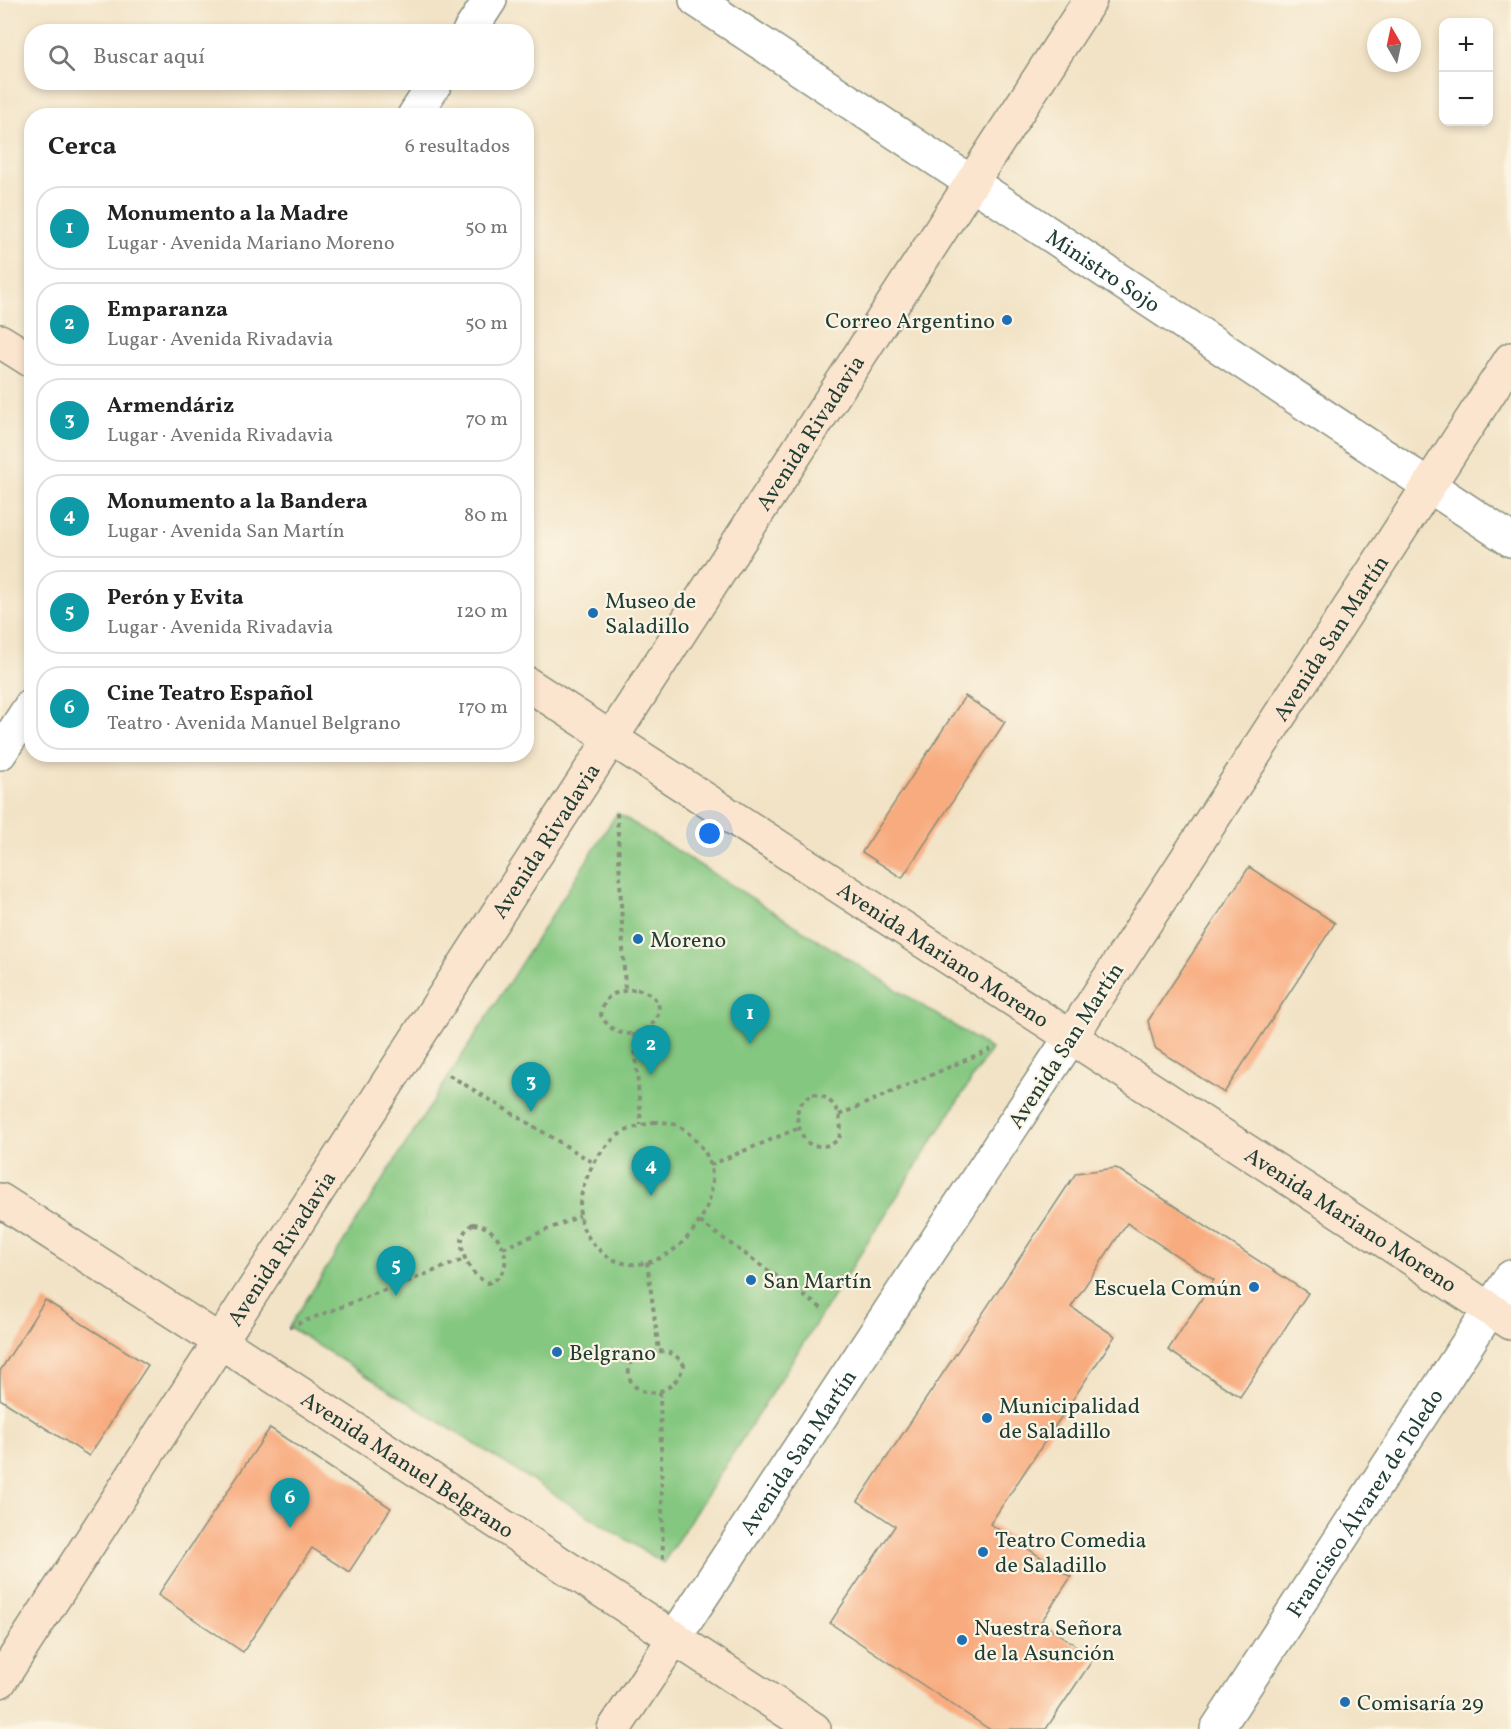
<!DOCTYPE html>
<html lang="es">
<head>
<meta charset="utf-8">
<style>
	body { margin:0; font-family:Vollkorn,serif; background:#f6f6f6; color:#222 }
	.controls { position:absolute; right:18px; top:18px; display:grid; overflow:hidden; border-radius:12px; box-shadow:0 3px 9px #0003 }
	.controls button { width:54px; height:54px; display:grid; place-items:center; padding:0; border:0; border-bottom:2px solid #e0e0e0; background:#fff; color:#222; font:30px sans-serif }
	.compass { position:absolute; left:1367px; top:18px; width:54px; height:54px; border-radius:50%; background:#fff; box-shadow:0 3px 9px #0003; rotate:351deg }
	.you { position:absolute; left:710px; top:834px; width:21px; height:21px; margin:-15px; border:4px solid #fff; border-radius:50%; background:#1a73e8; box-shadow:0 0 0 9px #1a73e833 }
	.badge { display:grid; place-items:center; width:39px; height:39px; border-radius:50%; background:#1f6fb2; color:#fff; font-size:20px; font-weight:700 }
	.pin { position:absolute; translate:-50% -50px; filter:drop-shadow(0 2px 3px #0008) }
	.pin::after { content:''; position:absolute; top:32px; width:21px; height:18px; background:inherit; clip-path:polygon(0 0,100% 0,50% 100%) }
	.list { margin:0; padding:0; list-style:none }
	h2 { display:flex; justify-content:space-between; align-items:center; height:78px; margin:0; padding:0 24px; font-size:26px }
	h2 small { font-size:20px; font-weight:400; color:#767676 }
	.list li { display:grid; grid-template-columns:39px 1fr auto; gap:18px; align-items:center; box-sizing:border-box; height:84px; margin:0 12px 12px; padding:0 12px; border:2px solid #e0e0e0; border-radius:24px }
	.list b { display:block; font-size:22px; white-space:nowrap }
	.list p { margin:0; font-size:20px; white-space:nowrap; color:#767676 }
	.list em { font-size:20px; font-style:normal; color:#767676 }
	.icon { flex:none; width:33px; height:33px; fill:none; stroke:currentColor; stroke-width:2; stroke-linecap:round; stroke-linejoin:round }
	.map { position:relative; flex:none; width:1511px; height:1729px; overflow:hidden }
	.search { position:absolute; background:#fff; box-shadow:0 3px 9px #0003; left:24px; top:24px; width:510px; height:66px; display:flex; align-items:center; gap:15px; box-sizing:border-box; padding:0 21px; border-radius:24px; color:#767676; font-size:22px }
	.panel { position:absolute; background:#fff; box-shadow:0 3px 9px #0003; left:24px; top:108px; width:510px; height:654px; border-radius:24px }
	.map>svg:first-child { display:block }
</style>
</head>
<body>
<div class="map">
<svg width="1511" height="1729" viewBox="0 0 1511 1729">
	<rect width="100%" height="100%" fill="#fcf5e5"/>
	<filter id="ink" filterUnits="userSpaceOnUse"><feTurbulence type="fractalNoise" baseFrequency=".0167" numOctaves="2"/><feDisplacementMap in="SourceGraphic" scale="12" xChannelSelector="R" yChannelSelector="G"/><feConvolveMatrix kernelMatrix="1 2 1 2 8 2 1 2 1" color-interpolation-filters="sRGB"/></filter>
	<filter id="wash" filterUnits="userSpaceOnUse"><feTurbulence type="fractalNoise" baseFrequency=".008" numOctaves="4" result="noise"/><feDisplacementMap in="SourceGraphic" scale="24" xChannelSelector="R" yChannelSelector="G"/><feGaussianBlur stdDeviation="1.35" result="paint"/><feColorMatrix in="noise" values="0 0 0 0 0 0 0 0 0 0 0 0 0 0 0 0 0 1.4 0 .05"/><feComposite in="paint" operator="in"/></filter>
	<g filter="url(#wash)">
		<rect width="100%" height="100%" fill="#f2e3c6"/>
		<polygon fill="#84c780" stroke="#52825a" stroke-width="1.5" points="617,813 991,1049 663,1563 289,1327"/>
		<g id="blocks">
			<g fill="#f8ab7e">
				<polygon points="965,696 1005,722 902,878 862,852"/>
				<polygon points="1249,867 1335,923 1224,1093 1155,1048 1148,1021"/>
				<polygon points="1116,1168 1308,1293 1240,1397 1168,1350 1214,1280 1127,1223 1071,1307 1115,1336 990,1524 1071,1577 1041,1622 1094,1658 1046,1729 989,1729 830,1623 895,1526 858,1501 1076,1173"/>
				<polygon points="45,1300 148,1365 89,1456 0,1399 0,1371"/>
				<polygon points="270,1428 391,1508 349,1572 312,1548 243,1652 158,1595"/>
			</g>
		</g>
	</g>
	<g filter="url(#ink)">
		<use href="#blocks" fill-opacity="0" stroke="#88907d" stroke-width="1.5"/>
		<g fill="none" stroke-linecap="round" stroke-linejoin="round">
			<defs>
				<g id="minor">
					<path id="s1" d="M696 0 1511 540"/>
					<polyline points="469,32 490,0"/>
					<polyline points="414,116 436,82"/>
					<polyline points="0,753 32,704"/>
					<path id="s2" d="M675 1637 1071 1037"/>
					<path id="s3" d="M1217 1729 1511 1277"/>
				</g>
				<g id="secondary">
					<polyline points="0,341 32,361"/>
					<path id="s4" d="M526 683 1511 1323"/>
					<path id="s5" d="M1071 1037 1511 359"/>
					<path id="s6" d="M0 1200 221 1342 814 1729"/>
					<path id="s7" d="M0 1681 1090 0"/>
					<polyline points="614,1729 675,1637"/>
				</g>
			</defs>
			<use href="#minor" stroke="#88907d" stroke-width="36"/>
			<use href="#secondary" stroke="#88907d" stroke-width="36"/>
			<g stroke="#88907d" stroke-width="4" stroke-dasharray="4.5 4.5" stroke-linecap="butt">
				<polyline points="617,813 625,991"/>
				<path d="M637 989C693 1004 627 1064 601 1015 604 992 617 992 637 989Z"/>
				<polyline points="634,1033 641,1125"/>
				<polyline points="449,1075 594,1163"/>
				<path d="M813 1094C835 1096 845 1119 839 1139 828 1148 818 1148 806 1142 795 1123 791 1105 813 1094Z"/>
				<polyline points="839,1115 991,1049"/>
				<path d="M654 1122C677 1122 682 1126 697 1142 747 1193 662 1297 604 1254 593 1245 582 1232 580 1217 577 1188 596 1150 620 1134 630 1128 643 1125 654 1122Z"/>
				<polyline points="710,1165 799,1128"/>
				<polyline points="700,1222 824,1310"/>
				<path d="M473 1224C502 1225 521 1272 488 1283 468 1276 449 1237 473 1224Z"/>
				<polyline points="503,1248 580,1216"/>
				<polyline points="647,1262 659,1351"/>
				<polyline points="289,1327 465,1259"/>
				<path d="M659 1351C671 1352 677 1355 684 1365 670 1409 615 1395 632 1359Z"/>
				<polyline points="660,1392 663,1563"/>
			</g>
			<use href="#minor" stroke="#fff" stroke-width="33"/>
			<use href="#secondary" stroke="#fce5cf" stroke-width="33"/>
		</g>
	</g>
	<g fill="#1f6fb2" stroke="#fcf5e5" stroke-width="2">
		<circle cx="1007" cy="320" r="6"/>
		<circle cx="593" cy="613" r="6"/>
		<circle cx="638" cy="939" r="6"/>
		<circle cx="751" cy="1280" r="6"/>
		<circle cx="1254" cy="1287" r="6"/>
		<circle cx="557" cy="1352" r="6"/>
		<circle cx="987" cy="1418" r="6"/>
		<circle cx="983" cy="1552" r="6"/>
		<circle cx="962" cy="1640" r="6"/>
		<circle cx="1345" cy="1702" r="6"/>
	</g>
	<g text-anchor="middle" stroke-width="4.5" stroke-linejoin="round" paint-order="stroke">
		<g font-size="22" fill="#1f3d34" stroke="#fcf5e5">
			<text dy="8" stroke="none"><textPath href="#s1" startOffset="489">Ministro Sojo</textPath></text>
			<text dy="8" stroke="none"><textPath href="#s7" startOffset="1488">Avenida Rivadavia</textPath></text>
			<text dy="8" stroke="none"><textPath href="#s5" startOffset="476">Avenida San Martín</textPath></text>
			<text dy="8" stroke="none"><textPath href="#s7" startOffset="1002">Avenida Rivadavia</textPath></text>
			<text dy="8" stroke="none"><textPath href="#s4" startOffset="498">Avenida Mariano Moreno</textPath></text>
			<text transform="translate(1065 1045) rotate(-57)" y="8">Avenida San Martín</text>
			<text dy="8" stroke="none"><textPath href="#s4" startOffset="984">Avenida Mariano Moreno</textPath></text>
			<text dy="8" stroke="none"><textPath href="#s7" startOffset="516">Avenida Rivadavia</textPath></text>
			<text dy="8" stroke="none"><textPath href="#s2" startOffset="222">Avenida San Martín</textPath></text>
			<text dy="8" stroke="none"><textPath href="#s6" startOffset="486">Avenida Manuel Belgrano</textPath></text>
			<text dy="8" stroke="none"><textPath href="#s3" startOffset="270">Francisco Álvarez de Toledo</textPath></text>
		</g>
		<g font-size="22" fill="#1f3d34" stroke="#fcf5e5" text-anchor="start">
			<text x="995" y="328" text-anchor="end">Correo Argentino</text>
			<text x="605" y="608">Museo de<tspan x="605" dy="25">Saladillo</tspan></text>
			<text x="650" y="947">Moreno</text>
			<text x="763" y="1288">San Martín</text>
			<text x="1242" y="1295" text-anchor="end">Escuela Común</text>
			<text x="569" y="1360">Belgrano</text>
			<text x="999" y="1413">Municipalidad<tspan x="999" dy="25">de Saladillo</tspan></text>
			<text x="995" y="1547">Teatro Comedia<tspan x="995" dy="25">de Saladillo</tspan></text>
			<text x="974" y="1635">Nuestra Señora<tspan x="974" dy="25">de la Asunción</tspan></text>
			<text x="1357" y="1710">Comisaría 29</text>
		</g>
	</g>
</svg>
<div class="controls">
<button>+</button>
<button>−</button>
</div>
<svg class="compass" viewBox="-18 -18 36 36"><path d="M0-13l5 13h-10z" fill="#e53935"/><path d="M0 13l5-13h-10z" fill="#767676"/></svg>
<div class="you"></div>
<div class="pin badge" style="left:750px;top:1044px;background:#0f9aa8">1</div>
<div class="pin badge" style="left:651px;top:1075px;background:#0f9aa8">2</div>
<div class="pin badge" style="left:531px;top:1112px;background:#0f9aa8">3</div>
<div class="pin badge" style="left:651px;top:1196px;background:#0f9aa8">4</div>
<div class="pin badge" style="left:396px;top:1296px;background:#0f9aa8">5</div>
<div class="pin badge" style="left:290px;top:1528px;background:#0f9aa8">6</div>
<div class="search"><svg class="icon" aria-label="search" viewBox="0 0 24 24"><circle cx="10" cy="10" r="6"/><path d="M15 15l6 6"/></svg>Buscar aquí</div>
<section class="panel">
<h2>Cerca<small>6 resultados</small></h2>
<ul class="list">
<li><span class="badge" style="background:#0f9aa8">1</span><div><b>Monumento a la Madre</b><p>Lugar · Avenida Mariano Moreno</p></div><em>50 m</em></li>
<li><span class="badge" style="background:#0f9aa8">2</span><div><b>Emparanza</b><p>Lugar · Avenida Rivadavia</p></div><em>50 m</em></li>
<li><span class="badge" style="background:#0f9aa8">3</span><div><b>Armendáriz</b><p>Lugar · Avenida Rivadavia</p></div><em>70 m</em></li>
<li><span class="badge" style="background:#0f9aa8">4</span><div><b>Monumento a la Bandera</b><p>Lugar · Avenida San Martín</p></div><em>80 m</em></li>
<li><span class="badge" style="background:#0f9aa8">5</span><div><b>Perón y Evita</b><p>Lugar · Avenida Rivadavia</p></div><em>120 m</em></li>
<li><span class="badge" style="background:#0f9aa8">6</span><div><b>Cine Teatro Español</b><p>Teatro · Avenida Manuel Belgrano</p></div><em>170 m</em></li>
</ul>
</section>
</div>
</body>
</html>
